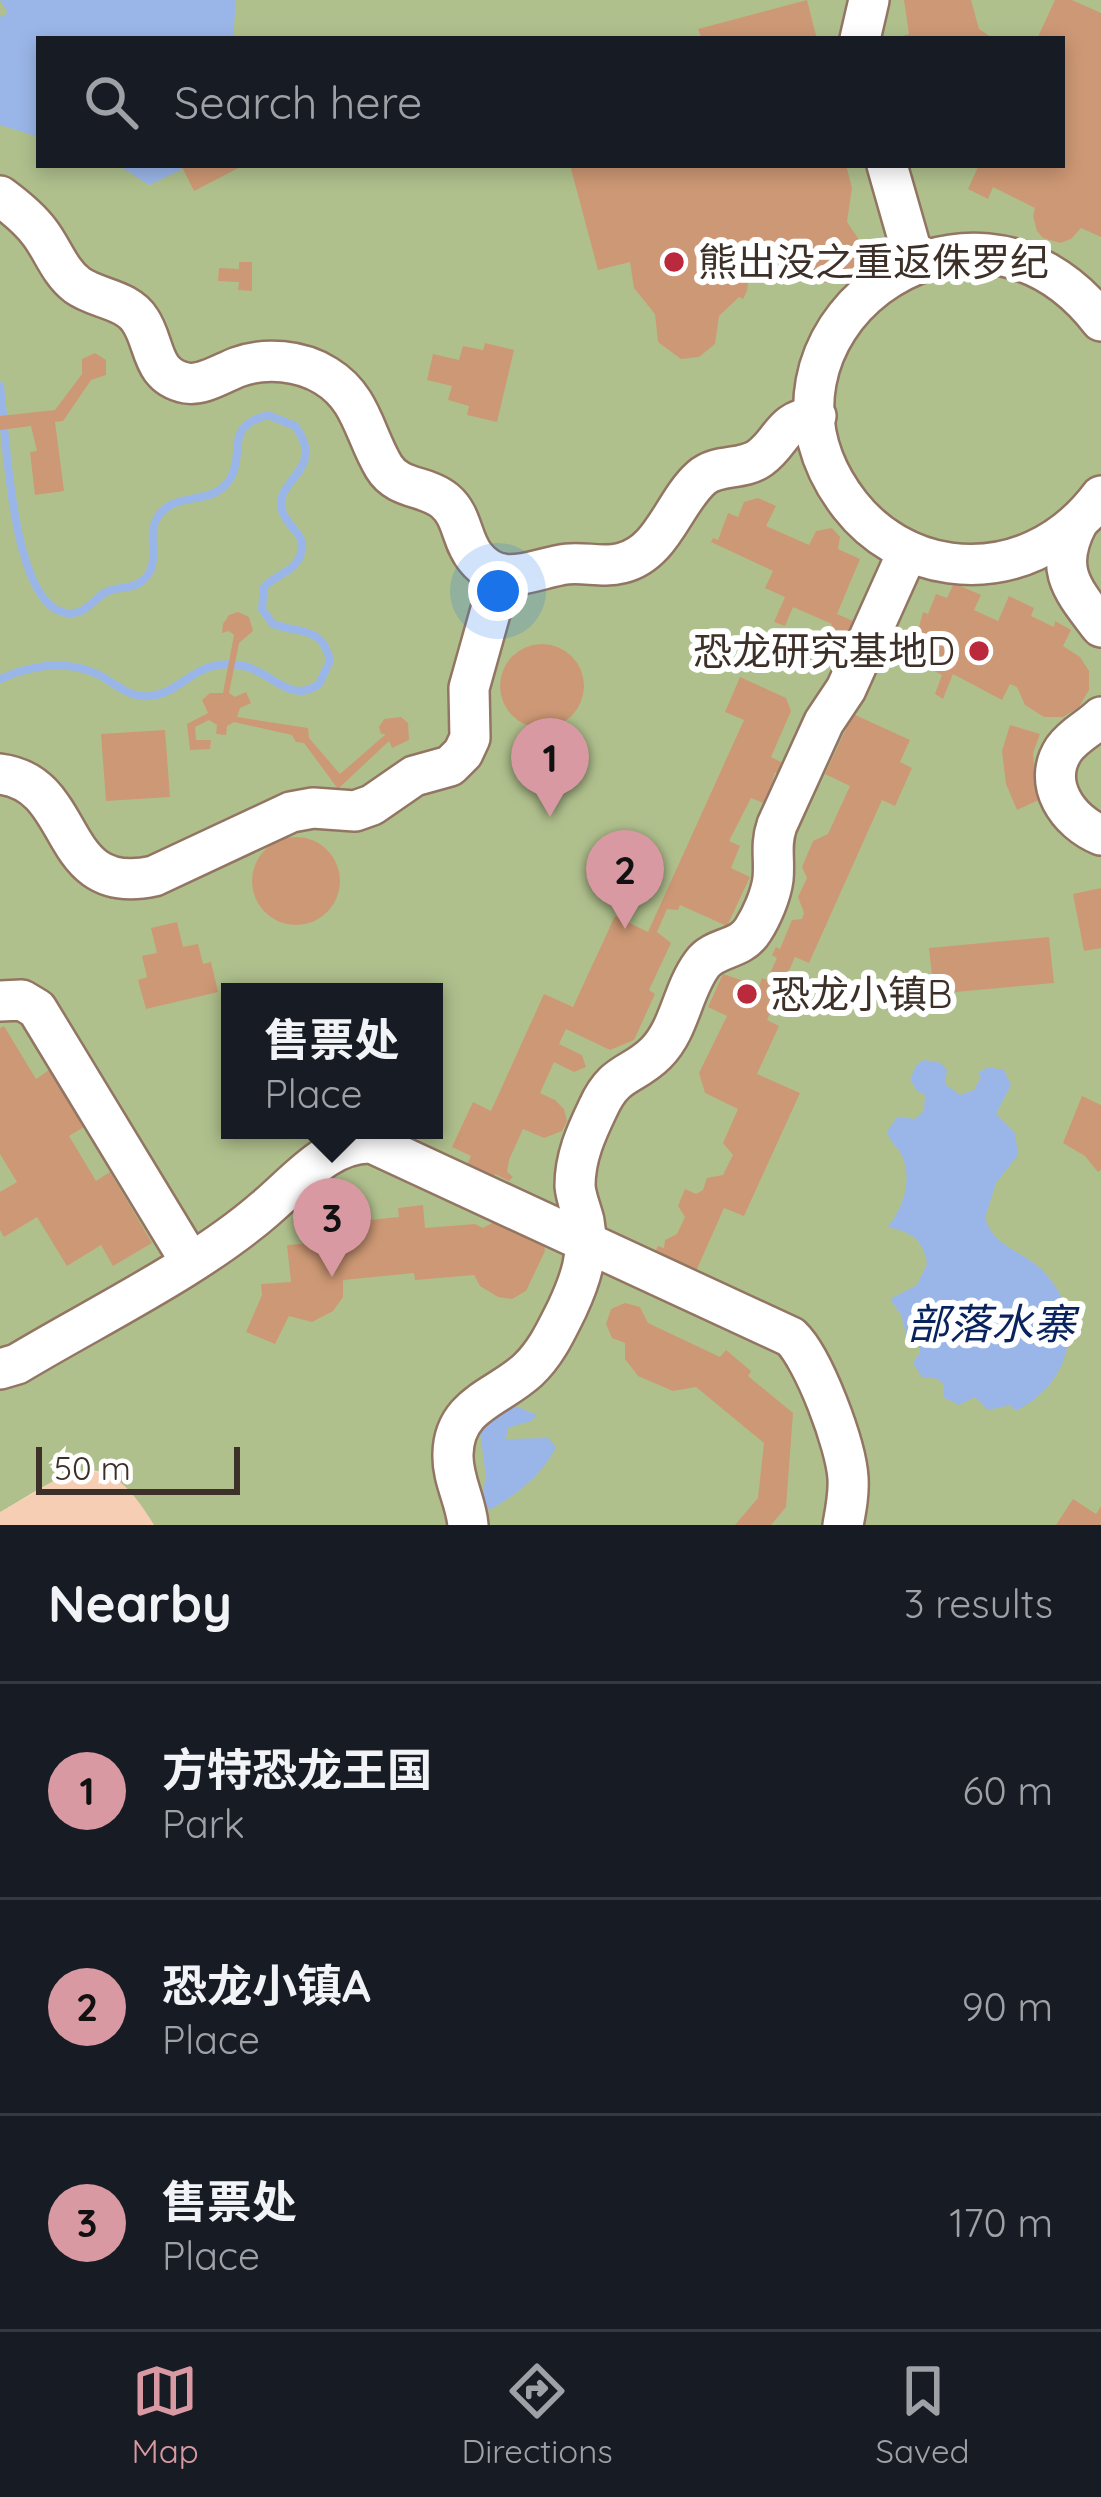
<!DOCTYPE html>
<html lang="en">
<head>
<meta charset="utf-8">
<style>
	body { margin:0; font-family:Quicksand,"Noto Sans SC",sans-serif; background:#242831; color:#f1f3f6 }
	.scale { position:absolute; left:36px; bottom:30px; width:204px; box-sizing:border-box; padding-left:12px; border:6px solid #3d3028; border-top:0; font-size:33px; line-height:42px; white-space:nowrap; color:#3d3028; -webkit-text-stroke:9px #fff; paint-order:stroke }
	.you { position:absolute; left:498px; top:591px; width:42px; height:42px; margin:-30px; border:9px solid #fff; border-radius:50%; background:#1a73e8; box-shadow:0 0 0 18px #1a73e833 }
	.badge { display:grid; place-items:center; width:78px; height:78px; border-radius:50%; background:#d999a2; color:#111; font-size:39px; font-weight:700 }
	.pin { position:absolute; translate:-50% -99px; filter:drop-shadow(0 3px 6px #0008) }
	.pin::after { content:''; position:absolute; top:63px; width:42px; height:36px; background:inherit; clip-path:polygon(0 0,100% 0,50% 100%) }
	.popup { position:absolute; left:221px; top:983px; width:222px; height:156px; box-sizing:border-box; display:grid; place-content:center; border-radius:0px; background:#171b24; filter:drop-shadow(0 3px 9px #0005); font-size:39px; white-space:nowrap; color:#9ea1a6 }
	.popup b { font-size:45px; color:#f1f3f6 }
	.popup::after { content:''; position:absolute; left:50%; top:100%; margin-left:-24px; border:24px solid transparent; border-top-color:#171b24 }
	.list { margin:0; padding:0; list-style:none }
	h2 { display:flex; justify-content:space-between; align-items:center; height:156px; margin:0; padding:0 48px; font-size:51px }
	h2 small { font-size:39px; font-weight:400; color:#9ea1a6 }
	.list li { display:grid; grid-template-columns:78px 1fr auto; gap:36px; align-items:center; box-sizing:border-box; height:216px; padding:0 48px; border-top:3px solid #363941 }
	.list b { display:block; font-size:45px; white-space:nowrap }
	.list p { margin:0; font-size:39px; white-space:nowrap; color:#9ea1a6 }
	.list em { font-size:39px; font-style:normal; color:#9ea1a6 }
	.icon { flex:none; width:66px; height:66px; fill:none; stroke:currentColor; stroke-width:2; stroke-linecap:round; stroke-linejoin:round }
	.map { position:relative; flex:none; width:1101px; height:1525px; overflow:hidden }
	.search { position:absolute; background:#171b24; box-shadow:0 6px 18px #0003; left:36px; right:36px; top:36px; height:132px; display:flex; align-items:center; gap:30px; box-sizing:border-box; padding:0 42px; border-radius:0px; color:#9ea1a6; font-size:45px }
	.sheet { height:804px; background:#171b24 }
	nav { display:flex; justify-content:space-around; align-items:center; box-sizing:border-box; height:168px; border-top:3px solid #363941; background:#171b24; font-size:33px; color:#9ea1a6 }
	nav a { display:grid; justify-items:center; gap:6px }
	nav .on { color:#d999a2 }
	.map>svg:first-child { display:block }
</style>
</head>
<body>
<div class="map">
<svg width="1101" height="1525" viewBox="0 0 1101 1525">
	<rect width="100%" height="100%" fill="#fcdbc5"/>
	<polygon fill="#f5ceb4" points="84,1470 106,1474 128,1484 154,1525 0,1525 0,1496 8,1508 68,1473"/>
	<path fill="#b0c08d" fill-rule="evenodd" d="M0 0H1101V1525H154C102 1438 72 1471 0 1512ZM39 39H1062V165H39ZM230 992H434V1130H230Z"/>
	<g fill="#9ab6e9">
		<polygon points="0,0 236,0 233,39 39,39 39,137 0,125 0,17 8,13"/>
		<polygon points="118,165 181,165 183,169 149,185"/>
		<path d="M925 1060 941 1063 947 1070 945 1084 960 1095 974 1090 981 1077 978 1073 988 1067 1004 1070 1011 1085 996 1114 1015 1133 1018 1155 996 1183 985 1218C995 1249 1025 1251 1045 1273 1088 1319 1070 1386 1015 1411L1011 1405 988 1410 975 1397 959 1405 943 1397 944 1386 939 1379 922 1377 913 1363 920 1352 919 1344 906 1334 901 1315 890 1299 917 1285 927 1264C924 1239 910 1232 888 1227 903 1207 912 1183 903 1158 898 1145 891 1145 887 1132L897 1117 915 1119 924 1111 925 1095 917 1091 910 1079 917 1064Z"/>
		<path d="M513 1405 537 1415 531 1421 508 1428 506 1439 548 1438 556 1447C543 1474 517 1495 491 1509L484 1508 480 1502 486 1478 479 1424 494 1408Z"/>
	</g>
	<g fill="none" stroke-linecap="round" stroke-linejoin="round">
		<path stroke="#9ab6e9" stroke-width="8" d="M0 386C6 431 11 607 67 613 86 615 92 600 106 592 121 585 135 591 147 576 161 557 145 535 159 515 178 490 213 507 230 479 246 451 223 427 268 415L295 426C329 472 270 479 283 513 289 529 309 536 300 556 294 572 275 575 264 587L262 609 273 624C300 634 323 626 330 661L319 684C290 705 272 672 244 666 194 656 185 693 149 696 129 698 116 684 99 675 66 659 32 665 0 679"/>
	</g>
	<g fill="#cd9875">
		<polygon points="807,0 817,39 702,39 698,29"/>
		<polygon points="904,0 971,0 979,29 994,39 894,39 909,34"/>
		<polygon points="1055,0 1072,0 1101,13 1101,237 1081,228 1071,239 1060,243 1043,238 1037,231 1033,216 1035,208 993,187 988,199 968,189 979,165 1062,165 1062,39 1037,39"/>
		<polygon points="181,165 244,165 194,191"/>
		<polygon points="570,165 846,165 852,188 847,222 860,241 860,259 843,281 821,283 802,272 795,261 753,250 747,291 743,299 739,297 719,316 715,344 699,357 681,359 658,342 655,314 634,288 630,262 598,270"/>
		<polygon points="239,262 252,262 252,291 238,290 239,282 218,281 219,268 239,269"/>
		<polygon points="485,343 514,350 497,422 467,415 469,406 448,400 452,386 427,380 433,354 459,360 463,346 483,350"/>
		<polygon points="95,353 106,360 106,375 91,380 63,421 55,422 64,491 35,495 30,452 37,451 31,426 0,430 0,416 55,410 82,374 82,359"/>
		<polygon points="758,498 776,506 766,526 809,545 816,531 832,528 840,537 838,549 860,559 837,614 853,621 846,637 830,629 832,624 793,607 785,626 774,622 785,597 765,588 773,571 711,542 713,538 718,540 728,513 738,517 744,502"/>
		<polygon points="954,583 981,595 974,610 998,621 1009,596 1034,608 1031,616 1054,627 1055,621 1071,630 1063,646 1080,657 1089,671 1089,690 1079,707 1063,717 1044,717 1025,705 1017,687 1010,684 1002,700 953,674 943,699 935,694 942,675 908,657 905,663 886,656 893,638 909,645 910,641 915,642 923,612 928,614 936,594 947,598"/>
		<polygon points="238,612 249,617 253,631 239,643 229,693 235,697 246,692 251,703 240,708 237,717 308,728 309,738 340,774 386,734 381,734 379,727 384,719 401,717 408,723 409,740 392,748 389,741 338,789 304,743 296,742 292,735 234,722 227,726 226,735 216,734 217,725 209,720 195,727 196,740 211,740 210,749 190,750 187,724 208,713 202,700 210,693 223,693 234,635 229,631 222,633 223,624 229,615"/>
		<circle cx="542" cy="686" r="42"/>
		<polygon points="740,677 786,698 791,711 771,757 785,764 781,775 775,772 766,804 751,798 729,841 740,846 731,868 750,877 727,926 680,905 678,910 667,909 657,932 671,943 649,990 655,994 634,1040 610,1050 566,1029 559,1044 582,1055 586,1067 574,1072 554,1062 540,1093 555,1100 564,1109 567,1121 562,1131 544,1138 523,1129 509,1160 507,1172 513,1177 509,1181 495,1174 490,1184 464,1172 471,1156 452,1147 473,1102 491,1111 544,994 573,1007 615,916 648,932 744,720 725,712"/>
		<polygon points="853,714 910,740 900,762 912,768 895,806 882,800 809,963 795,957 767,1020 779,1026 757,1074 800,1093 744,1216 724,1208 693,1278 651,1260 658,1246 664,1248 665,1240 677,1234 685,1217 678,1206 685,1189 696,1194 703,1190 707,1178 723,1175 733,1155 723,1143 738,1109 705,1093 699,1073 727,1016 708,1007 723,974 759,986 762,978 767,980 777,958 772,955 776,947 780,949 792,920 802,919 804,913 798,897 807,878 802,867 813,841 828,834 850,786 825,774"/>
		<polygon points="1010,725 1040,734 1033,753 1035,777 1045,797 1017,810 1006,784 1002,751"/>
		<polygon points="165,730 170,797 106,801 101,734"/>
		<circle cx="296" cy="881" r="44"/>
		<polygon points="1101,888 1101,948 1084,951 1073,894"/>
		<polygon points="177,922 183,947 198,944 203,964 211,962 218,992 146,1009 138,980 147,977 142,956 157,953 151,928"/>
		<polygon points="1049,937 1054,983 934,994 929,948"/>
		<polygon points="4,1026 36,1079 49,1070 84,1127 69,1136 96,1181 110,1172 152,1243 113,1266 101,1245 67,1266 37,1217 4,1237 0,1230 0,1192 17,1182 0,1154 0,1028"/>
		<polygon points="1082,1096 1101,1105 1101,1170 1098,1172 1085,1156 1063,1143"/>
		<polygon points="423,1205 425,1228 475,1224 483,1228 494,1222 544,1246 545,1251 526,1291 512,1299 498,1297 480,1286 474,1275 415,1280 414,1273 343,1280 343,1297 333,1311 312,1322 289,1316 275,1344 246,1332 262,1295 261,1284 291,1282 287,1245 313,1243 311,1224 316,1217 323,1216 332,1224 399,1217 398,1208"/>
		<polygon points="625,1303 640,1307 648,1323 720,1357 726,1350 751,1371 748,1376 793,1413 786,1507 771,1525 735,1525 758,1498 764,1443 696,1387 673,1391 638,1376 625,1359 625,1343 612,1338 606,1324 611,1309"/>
		<polygon points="1073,1499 1096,1514 1101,1506 1101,1525 1056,1525"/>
	</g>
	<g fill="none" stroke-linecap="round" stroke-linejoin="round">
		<defs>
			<g id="minor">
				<polyline points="860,39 869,0"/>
				<polyline points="887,165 915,263"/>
				<path d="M0 196C15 207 29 218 40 233 53 250 59 271 77 285 96 299 127 299 140 320 156 343 150 376 186 383 203 386 222 373 238 367 265 357 301 360 326 376 362 398 364 434 384 467 398 490 426 485 445 501 463 516 461 540 475 557 501 590 534 568 567 564 586 562 603 568 622 563 663 553 673 503 701 478 718 463 742 471 760 458 784 440 780 421 816 416"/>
				<path d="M1101 321C968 149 721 339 850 505 874 536 911 558 950 563 1011 571 1065 544 1101 496"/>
				<path d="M1078 522C1053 569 1072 589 1101 627"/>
				<path d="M1101 717C1090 728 1074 735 1064 749 1041 783 1068 822 1101 835"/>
				<path d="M0 774C81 784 53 898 154 876L291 812 313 808 355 811 372 805 414 776 450 766 463 753 470 738 469 688 501 574"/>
				<polyline points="0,1001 22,1000 37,1009 190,1261"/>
				<path d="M0 1369 17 1364C95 1317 199 1267 266 1208 297 1182 329 1141 372 1143L791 1337C814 1359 846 1445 848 1478 849 1494 846 1509 843 1525"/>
				<path d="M468 1525C466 1501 452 1479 453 1454 454 1404 498 1398 528 1370 546 1353 556 1331 567 1309 580 1281 590 1253 584 1221 581 1209 576 1198 575 1186 575 1157 586 1133 598 1108 615 1070 632 1077 656 1053 680 1029 682 991 702 964 715 946 740 951 753 930 762 916 771 895 773 879 775 859 770 845 777 825L824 722 846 689 908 551"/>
			</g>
		</defs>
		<use href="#minor" stroke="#927562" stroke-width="44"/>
		<use href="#minor" stroke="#fff" stroke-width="39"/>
	</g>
	<g fill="#bb2a3c" stroke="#fff" stroke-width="4.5">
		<circle cx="674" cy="262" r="12"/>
		<circle cx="979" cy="651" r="12"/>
		<circle cx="747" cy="994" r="12"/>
	</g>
	<g text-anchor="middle" stroke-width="12" stroke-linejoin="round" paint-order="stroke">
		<g font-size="39" fill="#3d3028" stroke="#fff" text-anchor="start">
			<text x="698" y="276">熊出没之重返侏罗纪</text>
			<text x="955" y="665" text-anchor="end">恐龙研究基地D</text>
			<text x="771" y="1008">恐龙小镇B</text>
		</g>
		<g font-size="42" font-style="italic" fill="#08235e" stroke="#fff">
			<text x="991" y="1339">部落水寨</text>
		</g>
	</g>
</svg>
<div class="scale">50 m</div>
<div class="you"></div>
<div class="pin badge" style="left:550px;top:817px">1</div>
<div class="pin badge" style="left:625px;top:929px">2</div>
<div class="pin badge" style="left:332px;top:1277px">3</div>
<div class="popup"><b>售票处</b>Place</div>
<div class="search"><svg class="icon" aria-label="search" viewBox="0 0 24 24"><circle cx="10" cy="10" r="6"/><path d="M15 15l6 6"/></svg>Search here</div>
</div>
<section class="sheet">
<h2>Nearby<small>3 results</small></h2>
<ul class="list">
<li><span class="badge">1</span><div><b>方特恐龙王国</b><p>Park</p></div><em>60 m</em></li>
<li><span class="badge">2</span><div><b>恐龙小镇A</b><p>Place</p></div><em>90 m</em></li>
<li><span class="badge">3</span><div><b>售票处</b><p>Place</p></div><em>170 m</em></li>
</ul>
</section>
<nav>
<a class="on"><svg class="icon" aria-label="map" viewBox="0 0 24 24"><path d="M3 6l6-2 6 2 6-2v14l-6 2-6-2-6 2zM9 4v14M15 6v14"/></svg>Map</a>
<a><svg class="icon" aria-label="directions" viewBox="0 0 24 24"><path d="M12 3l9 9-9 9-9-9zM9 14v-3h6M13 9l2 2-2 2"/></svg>Directions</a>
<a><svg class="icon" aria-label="saved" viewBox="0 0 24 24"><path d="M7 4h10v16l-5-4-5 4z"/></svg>Saved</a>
</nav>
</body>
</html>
